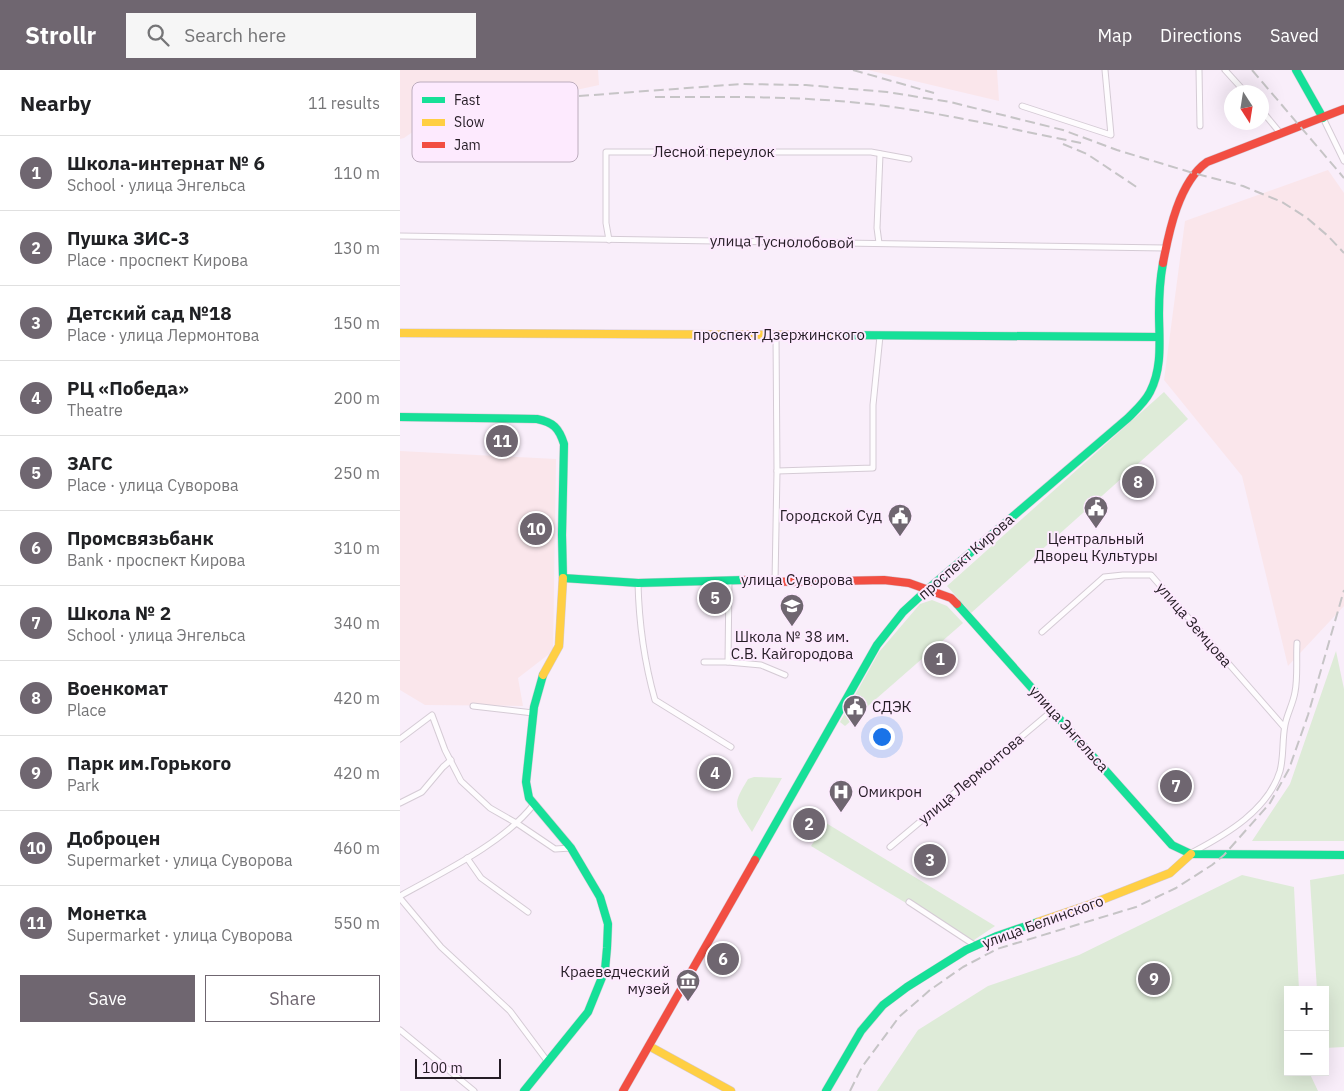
<!DOCTYPE html>
<html lang="en">
<head>
<meta charset="utf-8">
<style>
	body { margin:0; font-family:"IBM Plex Sans",sans-serif; background:#f6f6f6; color:#202124 }
	.controls { position:absolute; right:15px; bottom:15px; display:grid; overflow:hidden; border-radius:0px; box-shadow:0 5px 20px #0002 }
	.controls button { width:45px; height:45px; display:grid; place-items:center; padding:0; border:0; border-bottom:1px solid #e0e0e0; background:#fff; color:#202124; font:25px sans-serif }
	.compass { position:absolute; left:824px; top:15px; width:45px; height:45px; border-radius:50%; background:#fff; box-shadow:0 5px 20px #0002; rotate:168deg }
	.scale { position:absolute; left:15px; bottom:12px; width:86px; box-sizing:border-box; padding-left:5px; border:2px solid #251c25; border-top:0; font-size:14px; line-height:18px; white-space:nowrap; color:#251c25; -webkit-text-stroke:4px #fdeafe; paint-order:stroke }
	.you { position:absolute; left:481px; top:666px; width:18px; height:18px; margin:-12px; border:4px solid #fff; border-radius:50%; background:#1a73e8; box-shadow:0 0 0 8px #1a73e833 }
	.badge { display:grid; place-items:center; width:32px; height:32px; border-radius:50%; background:#6f6670; color:#fff; font-size:16px; font-weight:700 }
	.pin { position:absolute; translate:-50% -50%; border:2px solid #fff; box-shadow:0 1px 5px #0006 }
	.list { margin:0; padding:0; list-style:none }
	h2 { display:flex; justify-content:space-between; align-items:center; height:65px; margin:0; padding:0 20px; font-size:21px }
	h2 small { font-size:16px; font-weight:400; color:#757577 }
	.list li { display:grid; grid-template-columns:32px 1fr auto; gap:15px; align-items:center; box-sizing:border-box; height:75px; padding:0 20px; border-top:1px solid #e0e0e0 }
	.list b { display:block; font-size:19px; white-space:nowrap }
	.list p { margin:0; font-size:16px; white-space:nowrap; color:#757577 }
	.list em { font-size:16px; font-style:normal; color:#757577 }
	.actions { display:flex; gap:10px; padding:15px 20px }
	.actions a { flex:1; padding:11px 0; border:1px solid #6f6670; border-radius:0px; text-align:center; font-size:18px; color:#6f6670 }
	.actions .main { background:#6f6670; color:#fff }
	.icon { flex:none; width:28px; height:28px; fill:none; stroke:currentColor; stroke-width:2; stroke-linecap:round; stroke-linejoin:round }
	.map { position:relative; flex:none; width:944px; height:1021px; overflow:hidden }
	header { display:flex; align-items:center; gap:30px; box-sizing:border-box; height:70px; padding:0 25px; background:#6f6670; color:#fff }
	header strong { font-size:24px }
	nav { display:flex; gap:28px; margin-inline-start:auto; font-size:18px }
	.search { width:350px; height:45px; background:#f6f6f6; display:flex; align-items:center; gap:12px; box-sizing:border-box; padding:0 18px; border-radius:0px; color:#757577; font-size:19px }
	main { display:flex }
	aside { flex:1; background:#fff }
	.map>svg:first-child { display:block }
</style>
</head>
<body>
<header>
<strong>Strollr</strong>
<div class="search"><svg class="icon" aria-label="search" viewBox="0 0 24 24"><circle cx="10" cy="10" r="6"/><path d="M15 15l6 6"/></svg>Search here</div>
<nav><a>Map</a><a>Directions</a><a>Saved</a></nav>
</header>
<main>
<aside>
<h2>Nearby<small>11 results</small></h2>
<ul class="list">
<li><span class="badge">1</span><div><b>Школа-интернат № 6</b><p>School · улица Энгельса</p></div><em>110 m</em></li>
<li><span class="badge">2</span><div><b>Пушка ЗИС-3</b><p>Place · проспект Кирова</p></div><em>130 m</em></li>
<li><span class="badge">3</span><div><b>Детский сад №18</b><p>Place · улица Лермонтова</p></div><em>150 m</em></li>
<li><span class="badge">4</span><div><b>РЦ «Победа»</b><p>Theatre</p></div><em>200 m</em></li>
<li><span class="badge">5</span><div><b>ЗАГС</b><p>Place · улица Суворова</p></div><em>250 m</em></li>
<li><span class="badge">6</span><div><b>Промсвязьбанк</b><p>Bank · проспект Кирова</p></div><em>310 m</em></li>
<li><span class="badge">7</span><div><b>Школа № 2</b><p>School · улица Энгельса</p></div><em>340 m</em></li>
<li><span class="badge">8</span><div><b>Военкомат</b><p>Place</p></div><em>420 m</em></li>
<li><span class="badge">9</span><div><b>Парк им.Горького</b><p>Park</p></div><em>420 m</em></li>
<li><span class="badge">10</span><div><b>Доброцен</b><p>Supermarket · улица Суворова</p></div><em>460 m</em></li>
<li><span class="badge">11</span><div><b>Монетка</b><p>Supermarket · улица Суворова</p></div><em>550 m</em></li>
</ul>
<div class="actions"><a class="main">Save</a><a>Share</a></div>
</aside>
<div class="map">
<svg width="944" height="1021" viewBox="0 0 944 1021">
	<rect width="100%" height="100%" fill="#f9eefa"/>
	<g fill="#fae6eb">
		<polygon points="0,0 198,0 199,15 158,24 80,35 27,52 4,68 0,69"/>
		<polygon points="468,0 597,0 599,31"/>
		<polygon points="928,100 944,123 944,536 888,596 842,406 764,310 785,151"/>
		<polygon points="0,381 156,389 153,581 118,608 123,636 25,635 0,620"/>
	</g>
	<g fill="#deebd8">
		<polygon points="764,322 788,349 571,543 547,516"/>
		<polygon points="532,530 547,536 563,553 445,656 440,652 479,582 520,534"/>
		<polygon points="936,581 944,619 944,771 852,771 890,714"/>
		<path d="M354 707 382 708 352 762C335 735 331 737 348 709Z"/>
		<polygon points="426,753 595,856 571,872 411,776"/>
		<polygon points="944,804 944,977 925,978 925,920 917,920 910,810"/>
		<polygon points="842,805 894,817 899,920 888,920 888,1002 909,1002 918,1021 477,1021 518,960 588,916 679,885"/>
	</g>
	<g fill="none" stroke-linecap="round" stroke-linejoin="round">
		<defs>
			<g id="street">
				<polyline points="799,0 800,56"/>
				<polyline points="825,0 845,22"/>
				<polyline points="622,36 711,65 705,0"/>
				<polyline points="862,41 881,64"/>
				<polyline points="923,48 944,91"/>
				<polyline points="0,166 765,178"/>
				<polyline points="209,170 206,153 206,82 471,82 509,89"/>
				<polyline points="479,173 477,158 480,84"/>
				<polyline points="377,401 473,398 473,335 480,266"/>
				<polyline points="375,512 377,401 376,265"/>
				<path d="M238 513C239 554 244 591 255 630L331 677"/>
				<polyline points="642,562 704,507 723,505 751,505 884,657"/>
				<polyline points="304,592 328,592 361,595 385,605"/>
				<polyline points="328,592 329,510"/>
				<polyline points="73,636 133,643"/>
				<polyline points="0,669 32,645 45,680 61,711 90,738 118,754 155,779 171,778"/>
				<polyline points="0,733 22,722 43,697 51,690"/>
				<polyline points="490,777 652,641"/>
				<path d="M793 782C827 764 868 740 880 701 884 686 882 670 885 655 887 644 893 634 895 622 898 607 896 589 897 573"/>
				<polyline points="67,788 81,808 128,842"/>
				<path d="M0 826C43 802 104 773 134 734"/>
				<polyline points="0,828 41,877 110,941 148,992"/>
				<polyline points="509,832 576,876"/>
				<polyline points="0,960 74,1021"/>
			</g>
			<g id="fast">
				<polyline points="896,0 923,48"/>
				<polyline points="435,265 759,267"/>
				<path d="M0 347 137 349C153 352 159 358 164 374L162 465 163 508 238 513 344 510"/>
				<path d="M528 519 728 348C736 340 745 332 750 322 763 297 759 269 759 243 759 226 760 209 763 193"/>
				<polyline points="557,534 772,775 791,784 944,785"/>
				<polyline points="355,790 477,575 503,542 528,519"/>
				<polyline points="124,1021 188,942 205,900 207,878 208,854 200,827 171,778 129,728 126,712 134,637 143,605"/>
				<polyline points="426,1021 461,961 483,935 507,917 566,880 597,866 638,852"/>
			</g>
			<g id="slow">
				<polyline points="0,263 435,265"/>
				<polyline points="143,605 159,576 163,508"/>
				<polyline points="638,852 691,834 770,803 791,784"/>
				<polyline points="249,976 331,1021"/>
			</g>
			<g id="jam">
				<path d="M763 193C769 161 779 112 807 92L944 39"/>
				<polyline points="344,510 392,512 484,510 509,513 551,528 557,534"/>
				<polyline points="223,1021 355,790"/>
			</g>
		</defs>
		<use href="#street" stroke="#d5cbd5" stroke-width="7"/>
		<use href="#fast" stroke="#d5cbd5" stroke-width="9"/>
		<use href="#slow" stroke="#d5cbd5" stroke-width="9"/>
		<use href="#jam" stroke="#d5cbd5" stroke-width="9"/>
		<use href="#street" stroke="#fefcfe" stroke-width="5"/>
		<use href="#fast" stroke="#16e098" stroke-width="8"/>
		<use href="#slow" stroke="#ffcf43" stroke-width="8"/>
		<use href="#jam" stroke="#f24e42" stroke-width="8"/>
		<g stroke="#c6c4c6" stroke-width="2" stroke-dasharray="10 5" stroke-linecap="butt">
			<polyline points="453,0 534,23"/>
			<polyline points="852,0 944,108"/>
			<polyline points="179,26 342,14 406,15 487,22 550,32 663,60 717,80 793,103 843,116 882,132 907,148 928,166 944,183"/>
			<path d="M255 27C316 27 377 26 438 31 520 37 600 57 681 73"/>
			<polyline points="663,74 687,84 738,118"/>
			<polyline points="450,1021 462,997 499,947 530,920 563,897 597,879 736,837 776,818 812,795 824,785 870,733 889,699 908,645 944,520"/>
		</g>
	</g>
	<defs>
		<symbol id="civic-pin" viewBox="-11 -11 22 30"><path d="M0 17L-7.5 6A9.5 9.5 0 1 1 7.5 6Z" fill="#6f6670" stroke="#fdeafe"/><path d="M-.6-6.5H3V-4.5H.6V-3L4-1V1h2V6H-6V1h2V-1L-.6-3ZM-1.2 2.5V6h2.4V2.5Z" fill="#fff"/></symbol>
		<symbol id="school-pin" viewBox="-11 -11 22 30"><path d="M0 17L-7.5 6A9.5 9.5 0 1 1 7.5 6Z" fill="#6f6670" stroke="#fdeafe"/><path d="M0-5L7-2L0 1L-7-2ZM-4 1L0 2.5L4 1V4Q0 6-4 4Z" fill="#fff"/></symbol>
		<symbol id="hospital-pin" viewBox="-11 -11 22 30"><path d="M0 17L-7.5 6A9.5 9.5 0 1 1 7.5 6Z" fill="#6f6670" stroke="#fdeafe"/><path d="M-5-5h3v3.5h4V-5h3V5h-3V1.5h-4V5h-3Z" fill="#fff"/></symbol>
		<symbol id="museum-pin" viewBox="-11 -11 22 30"><path d="M0 17L-7.5 6A9.5 9.5 0 1 1 7.5 6Z" fill="#6f6670" stroke="#fdeafe"/><path d="M0-6L6-3V-2H-6V-3ZM-5-1h2V3h-2ZM-1-1h2V3h-2ZM3-1h2V3H3ZM-6 4H6V6H-6Z" fill="#fff"/></symbol>
	</defs>
	<g fill-rule="evenodd">
		<use href="#civic-pin" x="682" y="424" width="28" height="38"/>
		<use href="#civic-pin" x="486" y="432" width="28" height="38"/>
		<use href="#school-pin" x="378" y="522" width="28" height="38"/>
		<use href="#civic-pin" x="441" y="623" width="28" height="38"/>
		<use href="#hospital-pin" x="427" y="708" width="28" height="38"/>
		<use href="#museum-pin" x="274" y="897" width="28" height="38"/>
	</g>
	<g text-anchor="middle" stroke-width="4" stroke-linejoin="round" paint-order="stroke">
		<g font-size="15" fill="#251c25" stroke="#fdeafe">
			<text x="314" y="87">Лесной переулок</text>
			<text transform="translate(382 172) rotate(1)" y="5">улица Туснолобовой</text>
			<text x="379" y="270">проспект Дзержинского</text>
			<text transform="translate(566 487) rotate(-41)" y="5">проспект Кирова</text>
			<text x="397" y="515">улица Суворова</text>
			<text transform="translate(794 555) rotate(49)" y="5">улица Земцова</text>
			<text transform="translate(669 659) rotate(48)" y="5">улица Энгельса</text>
			<text transform="translate(571 709) rotate(-40)" y="5">улица Лермонтова</text>
			<text transform="translate(643 852) rotate(-20)" y="5">улица Белинского</text>
		</g>
		<g font-size="15" fill="#251c25" stroke="#fdeafe" text-anchor="end">
			<text x="482" y="451">Городской Суд</text>
			<text x="696" y="474" text-anchor="middle">Центральный<tspan x="696" dy="17">Дворец Культуры</tspan></text>
			<text x="392" y="572" text-anchor="middle">Школа № 38 им.<tspan x="392" dy="17">С.В. Кайгородова</tspan></text>
			<text x="472" y="642" text-anchor="start">СДЭК</text>
			<text x="458" y="727" text-anchor="start">Омикрон</text>
			<text x="270" y="907">Краеведческий<tspan x="270" dy="17">музей</tspan></text>
		</g>
	</g>
	<rect x="12" y="12" width="166" height="80" rx="8" fill="#fdeafe" stroke="#bcacbd" stroke-width="1"/>
	<rect x="22" y="27" width="23" height="6" fill="#16e098"/>
	<rect x="22" y="49" width="23" height="7" fill="#ffcf43"/>
	<rect x="22" y="72" width="23" height="6" fill="#f24e42"/>
	<g font-size="14" fill="#251c25">
		<text x="54" y="35">Fast</text>
		<text x="54" y="57">Slow</text>
		<text x="54" y="80">Jam</text>
	</g>
</svg>
<div class="controls">
<button>+</button>
<button>−</button>
</div>
<svg class="compass" viewBox="-18 -18 36 36"><path d="M0-13l5 13h-10z" fill="#e53935"/><path d="M0 13l5-13h-10z" fill="#757577"/></svg>
<div class="scale">100 m</div>
<div class="you"></div>
<div class="pin badge" style="left:540px;top:589px">1</div>
<div class="pin badge" style="left:409px;top:754px">2</div>
<div class="pin badge" style="left:530px;top:790px">3</div>
<div class="pin badge" style="left:315px;top:703px">4</div>
<div class="pin badge" style="left:315px;top:528px">5</div>
<div class="pin badge" style="left:323px;top:889px">6</div>
<div class="pin badge" style="left:776px;top:716px">7</div>
<div class="pin badge" style="left:738px;top:412px">8</div>
<div class="pin badge" style="left:754px;top:909px">9</div>
<div class="pin badge" style="left:136px;top:459px">10</div>
<div class="pin badge" style="left:102px;top:371px">11</div>
</div>
</main>
</body>
</html>
